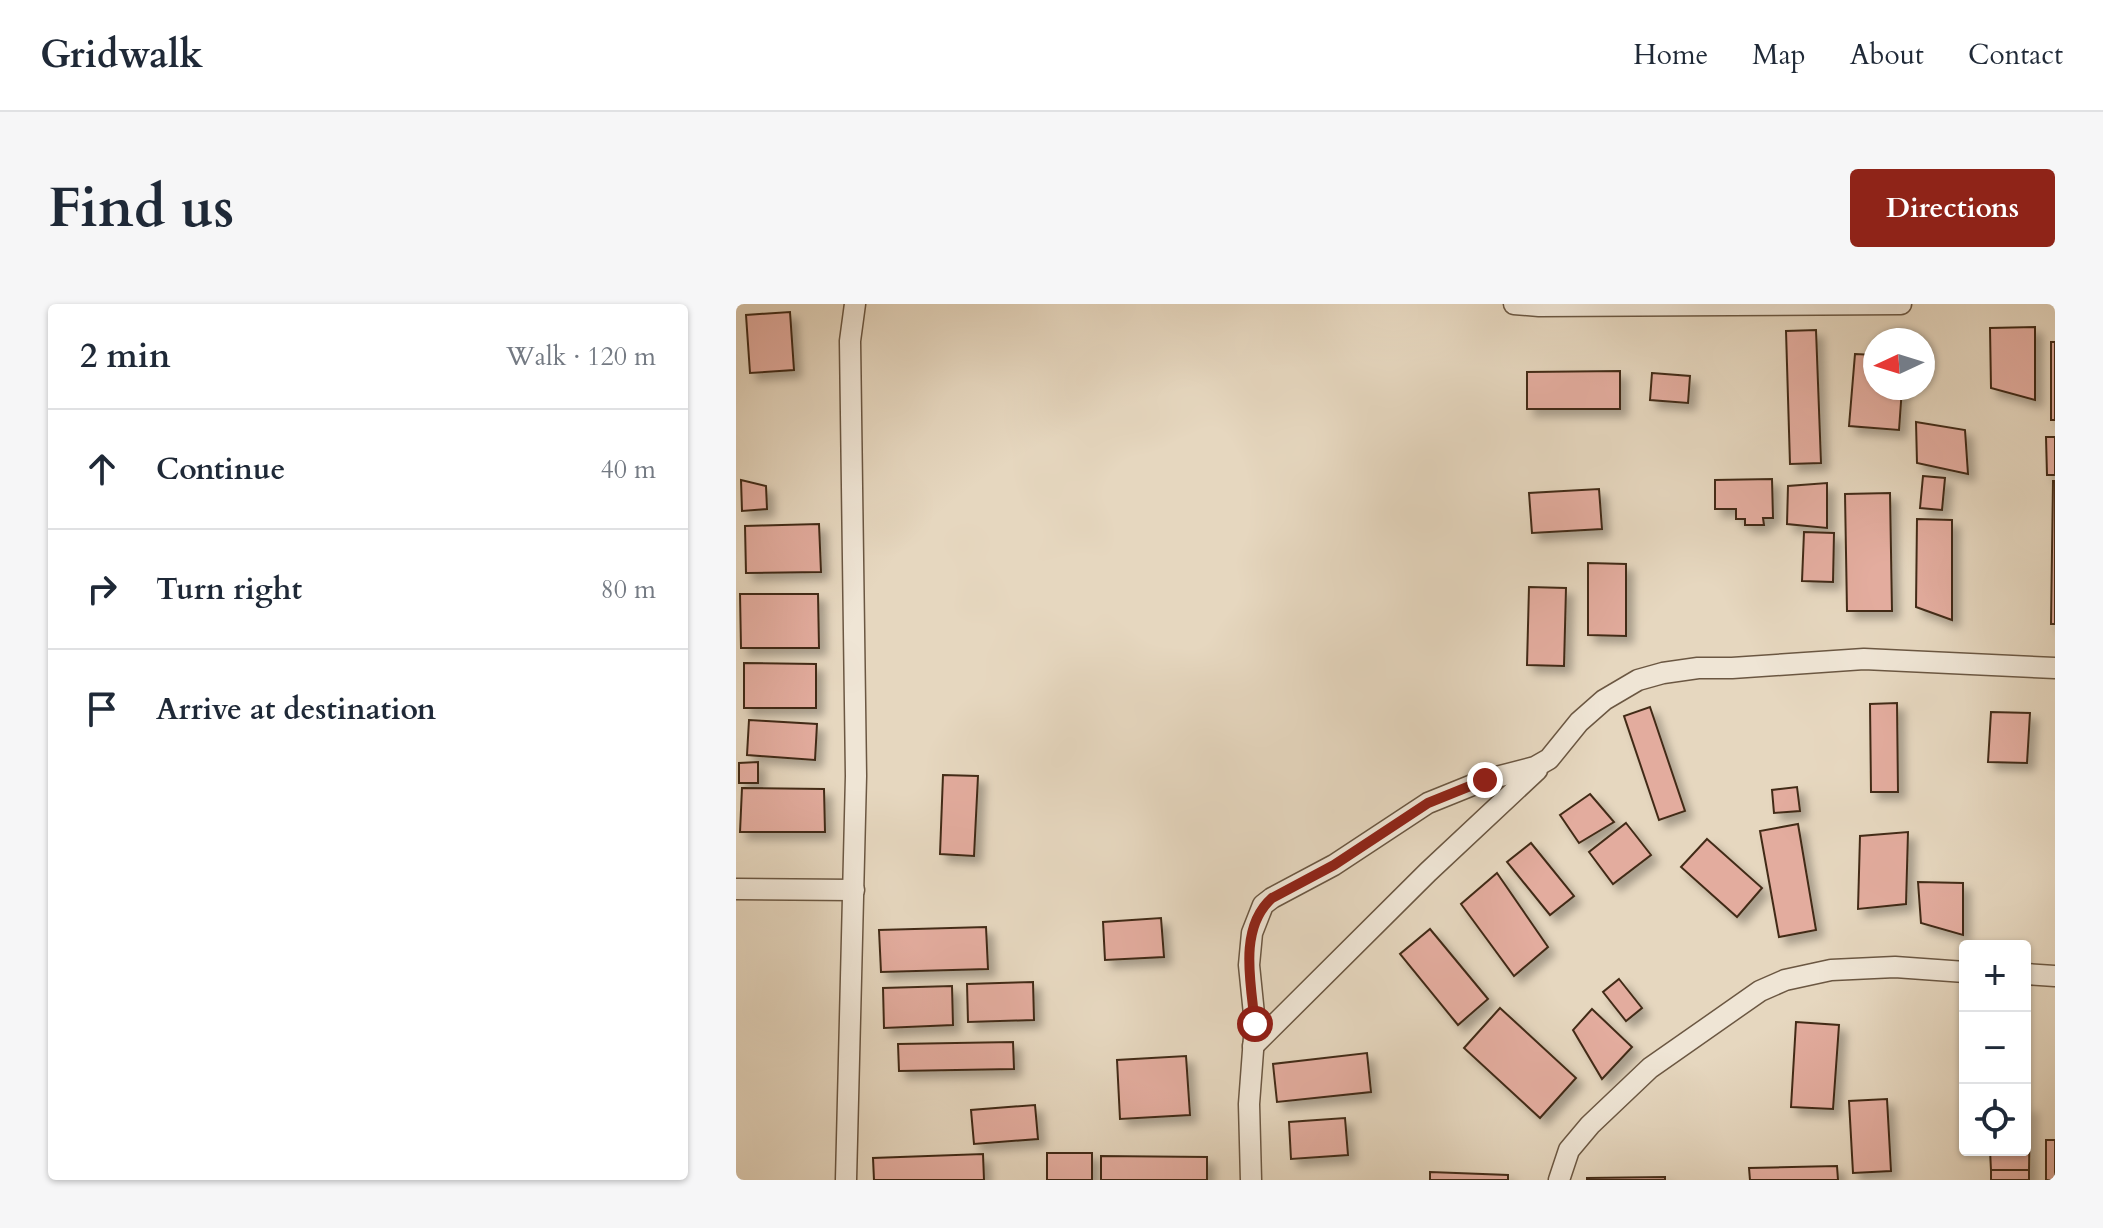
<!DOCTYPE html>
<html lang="en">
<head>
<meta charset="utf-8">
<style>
	body { margin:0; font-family:Cardo,serif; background:#f6f6f7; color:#1f2937 }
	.controls { position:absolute; right:24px; bottom:24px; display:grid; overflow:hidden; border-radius:8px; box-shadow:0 2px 6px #0004 }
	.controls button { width:72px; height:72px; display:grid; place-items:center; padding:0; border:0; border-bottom:2px solid #e0e1e3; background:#fff; color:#1f2937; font:40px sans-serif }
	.compass { position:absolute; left:1127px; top:24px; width:72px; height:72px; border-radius:50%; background:#fff; box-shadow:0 2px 6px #0004; rotate:266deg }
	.stop { position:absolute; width:24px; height:24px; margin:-18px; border:6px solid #8f2418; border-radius:50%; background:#fff }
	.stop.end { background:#8f2418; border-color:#fff; box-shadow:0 2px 8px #0008 }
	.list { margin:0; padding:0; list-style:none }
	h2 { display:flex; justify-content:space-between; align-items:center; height:104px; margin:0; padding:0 32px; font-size:34px }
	h2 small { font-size:26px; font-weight:400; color:#747a83 }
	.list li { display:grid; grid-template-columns:52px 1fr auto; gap:24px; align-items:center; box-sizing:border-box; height:120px; padding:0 32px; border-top:2px solid #e0e1e3 }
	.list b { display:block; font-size:30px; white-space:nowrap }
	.list em { font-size:26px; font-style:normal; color:#747a83 }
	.icon { flex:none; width:44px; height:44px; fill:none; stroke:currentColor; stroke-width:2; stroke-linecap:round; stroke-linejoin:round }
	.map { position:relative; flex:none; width:1319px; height:876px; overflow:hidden; border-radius:8px }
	header { display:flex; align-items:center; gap:48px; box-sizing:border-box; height:112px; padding:0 40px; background:#fff; border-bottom:2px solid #e0e1e3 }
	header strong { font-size:38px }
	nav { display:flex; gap:44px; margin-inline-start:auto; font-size:28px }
	.intro { display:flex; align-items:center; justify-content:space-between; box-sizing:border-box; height:192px; padding:0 48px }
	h1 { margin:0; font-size:56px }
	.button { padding:20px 36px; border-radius:8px; background:#8f2418; color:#fff; font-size:28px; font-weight:700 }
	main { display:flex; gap:48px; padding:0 48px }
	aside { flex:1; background:#fff; border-radius:8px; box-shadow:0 2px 6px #0004 }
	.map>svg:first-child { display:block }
</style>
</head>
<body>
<header>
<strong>Gridwalk</strong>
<nav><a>Home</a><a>Map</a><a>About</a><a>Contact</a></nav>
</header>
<div class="intro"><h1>Find us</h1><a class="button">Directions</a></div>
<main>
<aside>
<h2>2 min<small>Walk · 120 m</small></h2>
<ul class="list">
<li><svg class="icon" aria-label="ahead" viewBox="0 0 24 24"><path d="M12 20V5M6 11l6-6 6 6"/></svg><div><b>Continue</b></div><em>40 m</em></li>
<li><svg class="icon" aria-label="right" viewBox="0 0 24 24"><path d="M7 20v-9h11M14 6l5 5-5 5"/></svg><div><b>Turn right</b></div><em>80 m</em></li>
<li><svg class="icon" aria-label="arrive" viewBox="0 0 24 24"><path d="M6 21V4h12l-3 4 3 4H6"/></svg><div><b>Arrive at destination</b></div></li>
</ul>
</aside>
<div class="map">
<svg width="1319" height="876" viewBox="0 0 1319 876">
	<defs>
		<filter id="shadow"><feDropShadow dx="7" dy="7" stdDeviation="4" flood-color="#0004"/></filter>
	</defs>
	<rect width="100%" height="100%" fill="#e6d7bf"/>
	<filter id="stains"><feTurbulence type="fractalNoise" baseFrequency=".0025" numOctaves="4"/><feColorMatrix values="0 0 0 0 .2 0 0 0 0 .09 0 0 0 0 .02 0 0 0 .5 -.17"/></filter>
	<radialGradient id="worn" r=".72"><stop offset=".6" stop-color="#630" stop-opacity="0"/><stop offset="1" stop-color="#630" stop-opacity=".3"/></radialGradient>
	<g fill="#e3ac9e" stroke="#422c19" stroke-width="2" filter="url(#shadow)">
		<polygon points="54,8 58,66 14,69 10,11"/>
		<polygon points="1299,23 1299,96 1255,84 1254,24"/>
		<polygon points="1080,26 1085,159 1054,160 1050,27"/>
		<rect x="1315" y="38" width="4" height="78"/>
		<polygon points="1119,50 1139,51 1139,84 1166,84 1163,126 1113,122"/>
		<polygon points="884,67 884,105 791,105 791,68"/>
		<polygon points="916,69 954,72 952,99 914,96"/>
		<polygon points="1180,118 1229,126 1232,170 1181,159"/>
		<polygon points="1310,133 1319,133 1319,171 1311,171"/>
		<polygon points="1187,172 1209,174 1206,206 1184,204"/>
		<polygon points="1036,175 1037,214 1027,214 1028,221 1009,221 1009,215 1000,215 1000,205 979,205 979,176"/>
		<polygon points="5,176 30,182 31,205 6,207"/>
		<polygon points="1317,177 1319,177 1319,320 1315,320"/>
		<polygon points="1091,179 1091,224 1051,220 1052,182"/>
		<polygon points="863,185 866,225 796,229 793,189"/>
		<polygon points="1154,189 1156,307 1111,307 1109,190"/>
		<polygon points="1181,215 1216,216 1216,316 1180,303"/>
		<polygon points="83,220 85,268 10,269 9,222"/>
		<polygon points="1068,228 1098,229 1097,278 1066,277"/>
		<polygon points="852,259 890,260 890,332 852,331"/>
		<polygon points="793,283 830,284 828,362 791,361"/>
		<polygon points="4,290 82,290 83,344 5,344"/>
		<polygon points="8,359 80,360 80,404 8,404"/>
		<polygon points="1161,399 1162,488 1135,488 1134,400"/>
		<polygon points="914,403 949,507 923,516 888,412"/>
		<polygon points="1255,408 1294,409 1291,459 1252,458"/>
		<polygon points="13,416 81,420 79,456 11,451"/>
		<polygon points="22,458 22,479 3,479 3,459"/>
		<polygon points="207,471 242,472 238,552 204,550"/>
		<polygon points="1061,483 1064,507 1038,509 1036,486"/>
		<polygon points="6,484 88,485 89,528 4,528"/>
		<polygon points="854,490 878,518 843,539 824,511"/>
		<polygon points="890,519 915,551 877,580 853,548"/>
		<polygon points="1062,520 1080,626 1043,633 1024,527"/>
		<polygon points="1172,528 1170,600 1122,605 1124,532"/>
		<polygon points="971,535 1026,584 1001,613 945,563"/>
		<polygon points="795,539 838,592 814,611 771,558"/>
		<polygon points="761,569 812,643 778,672 725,600"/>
		<polygon points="1182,578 1227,579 1227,631 1185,619"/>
		<polygon points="425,614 428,653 369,656 367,618"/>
		<polygon points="250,623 252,665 145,668 143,626"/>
		<polygon points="694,625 752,695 722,721 664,650"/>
		<polygon points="883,675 906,704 890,717 867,688"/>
		<polygon points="297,678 298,716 232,718 231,680"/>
		<polygon points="216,682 217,721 148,724 147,684"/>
		<polygon points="764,704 840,774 804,814 728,744"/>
		<polygon points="856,705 896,743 866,775 837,726"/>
		<polygon points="1060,718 1103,721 1097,805 1055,803"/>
		<polygon points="277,738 278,765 163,767 162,740"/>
		<polygon points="631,749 635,788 541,798 537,760"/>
		<polygon points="450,752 454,811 384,815 381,756"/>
		<polygon points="1151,795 1155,867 1117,869 1113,797"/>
		<polygon points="299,801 302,835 238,840 235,806"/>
		<polygon points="1289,802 1294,802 1293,866 1255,866 1254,846 1289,846"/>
		<polygon points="609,814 612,851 555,855 553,818"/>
		<rect x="1310" y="836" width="9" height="40"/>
		<rect x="311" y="849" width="45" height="27"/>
		<polygon points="247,850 248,876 138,876 137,854"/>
		<polygon points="365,852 471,853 471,876 365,876"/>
		<polygon points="1101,862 1102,876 1014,876 1013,864"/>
		<rect x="1255" y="866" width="38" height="10"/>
		<polygon points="694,868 772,871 772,876 694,876"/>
		<polygon points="929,873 929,876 851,876 851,874"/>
	</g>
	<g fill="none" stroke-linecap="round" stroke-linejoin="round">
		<defs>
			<g id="street">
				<polyline points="778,0 803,2 1165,0"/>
				<polyline points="0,585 118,586"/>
				<polyline points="1289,670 1319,672"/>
				<polyline points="517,742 692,568 801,466"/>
				<polyline points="110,876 120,472 114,37 119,0"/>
				<polyline points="515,876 513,800 519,720 513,661 516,629 527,601 536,594 598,561 692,499 749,476 799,463 813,455 843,418 868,396 902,376 927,369 962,364 996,364 1128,355 1319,364"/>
				<polyline points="823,876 833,846 854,821 914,764 1024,687 1049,676 1095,666 1159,663 1229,668"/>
			</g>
		</defs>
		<use href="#street" stroke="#6b5742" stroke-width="23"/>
		<use href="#street" stroke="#efe5d5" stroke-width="20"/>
	</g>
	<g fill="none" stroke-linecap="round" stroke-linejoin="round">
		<path stroke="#8f2418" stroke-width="10" d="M519 720C515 680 502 624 536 594L598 561 692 499 749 476"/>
	</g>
	<rect width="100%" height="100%" filter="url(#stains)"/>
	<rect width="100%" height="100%" fill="url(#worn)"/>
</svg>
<div class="controls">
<button>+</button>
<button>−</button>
<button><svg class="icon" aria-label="locate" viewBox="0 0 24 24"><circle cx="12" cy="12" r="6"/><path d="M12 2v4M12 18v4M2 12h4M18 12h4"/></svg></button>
</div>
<svg class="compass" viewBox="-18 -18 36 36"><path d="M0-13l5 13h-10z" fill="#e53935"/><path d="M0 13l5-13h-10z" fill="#747a83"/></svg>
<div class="stop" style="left:519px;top:720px"></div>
<div class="stop end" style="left:749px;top:476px"></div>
</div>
</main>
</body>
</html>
